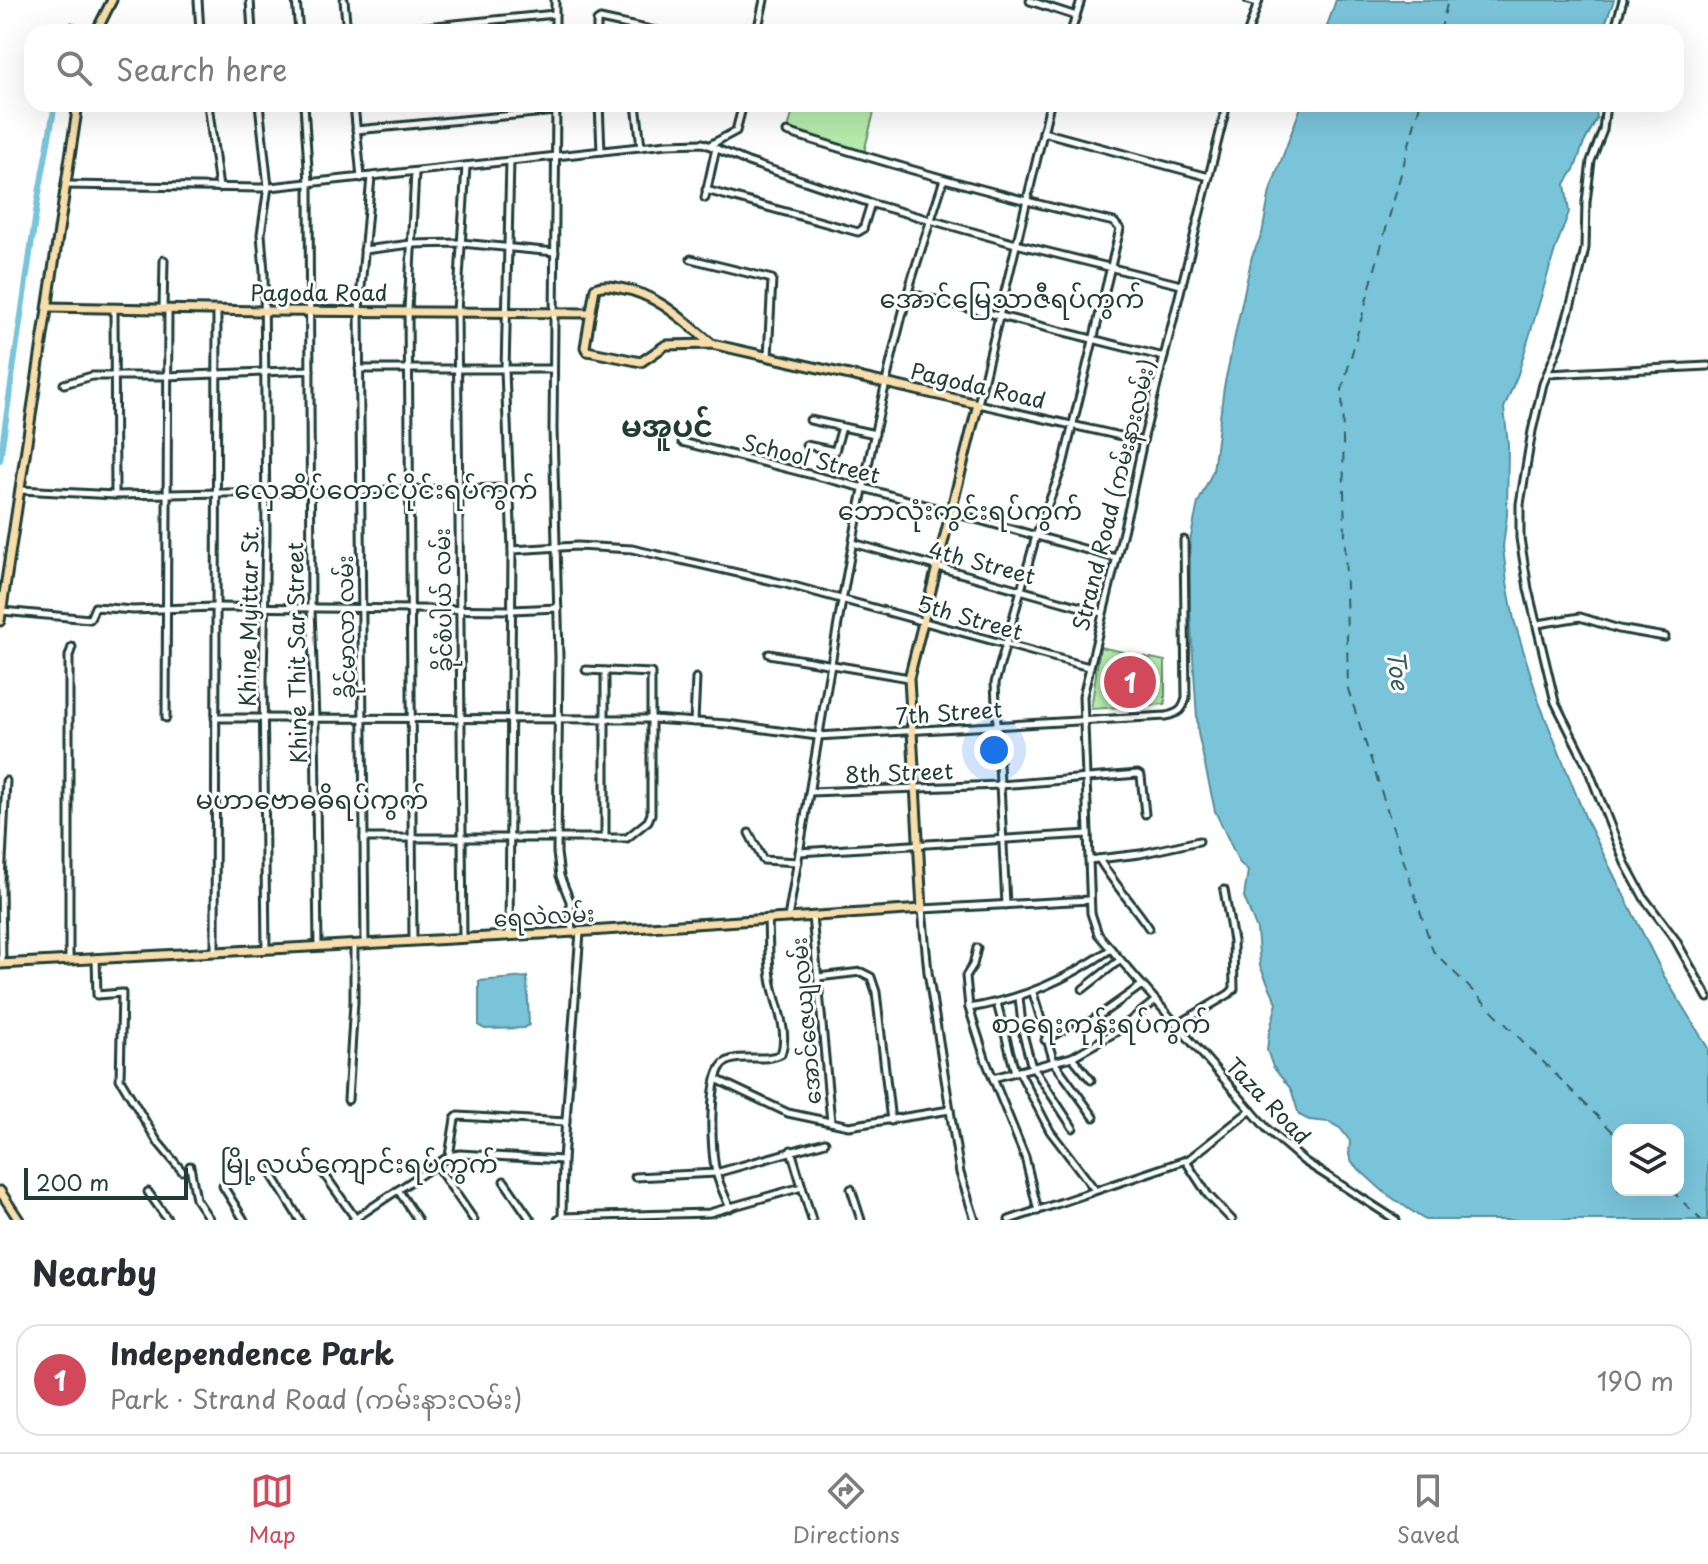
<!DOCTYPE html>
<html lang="en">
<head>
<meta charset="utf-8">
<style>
	body { margin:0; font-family:"Playpen Sans","Noto Sans Myanmar",sans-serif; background:#f7f7f7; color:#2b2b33 }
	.controls { position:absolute; right:24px; bottom:24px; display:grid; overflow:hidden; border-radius:16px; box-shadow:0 8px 32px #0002 }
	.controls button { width:72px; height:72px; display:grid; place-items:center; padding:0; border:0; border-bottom:2px solid #e1e1e2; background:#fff; color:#2b2b33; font:40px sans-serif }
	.scale { position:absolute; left:24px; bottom:20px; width:164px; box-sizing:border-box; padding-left:8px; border:4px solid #1f3d34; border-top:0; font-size:22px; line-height:28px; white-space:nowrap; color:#1f3d34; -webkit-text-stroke:6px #fff; paint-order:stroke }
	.you { position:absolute; left:994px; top:750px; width:28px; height:28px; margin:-20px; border:6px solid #fff; border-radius:50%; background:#1a73e8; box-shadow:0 0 0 12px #1a73e833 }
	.badge { display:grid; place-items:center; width:52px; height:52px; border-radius:50%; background:#d1495b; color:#fff; font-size:26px; font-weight:700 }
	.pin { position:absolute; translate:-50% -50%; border:4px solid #fff; box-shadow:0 2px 8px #0006 }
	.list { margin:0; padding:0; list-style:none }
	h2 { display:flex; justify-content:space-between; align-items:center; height:104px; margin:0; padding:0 32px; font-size:34px }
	h2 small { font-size:26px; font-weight:400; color:#7c7c81 }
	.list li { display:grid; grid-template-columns:52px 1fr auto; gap:24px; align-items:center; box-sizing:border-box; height:112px; margin:0 16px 16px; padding:0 16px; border:2px solid #e1e1e2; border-radius:24px }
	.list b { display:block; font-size:30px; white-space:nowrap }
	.list p { margin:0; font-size:26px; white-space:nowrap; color:#7c7c81 }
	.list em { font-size:26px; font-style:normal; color:#7c7c81 }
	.icon { flex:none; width:44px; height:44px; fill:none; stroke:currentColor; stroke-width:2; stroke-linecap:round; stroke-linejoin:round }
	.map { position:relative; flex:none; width:1708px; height:1220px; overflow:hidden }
	.search { position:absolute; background:#fff; box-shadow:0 8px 32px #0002; left:24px; right:24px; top:24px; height:88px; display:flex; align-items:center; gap:20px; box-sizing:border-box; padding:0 28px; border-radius:24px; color:#7c7c81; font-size:30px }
	.sheet { height:232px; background:#fff }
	nav { display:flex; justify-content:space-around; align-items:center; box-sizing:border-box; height:112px; border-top:2px solid #e1e1e2; background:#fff; font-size:22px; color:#7c7c81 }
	nav a { display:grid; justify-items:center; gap:4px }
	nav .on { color:#d1495b }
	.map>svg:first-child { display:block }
</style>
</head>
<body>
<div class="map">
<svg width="1708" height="1220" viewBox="0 0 1708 1220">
	<rect width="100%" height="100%" fill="#fff"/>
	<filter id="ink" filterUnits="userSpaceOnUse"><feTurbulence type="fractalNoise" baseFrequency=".0125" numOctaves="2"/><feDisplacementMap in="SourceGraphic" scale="16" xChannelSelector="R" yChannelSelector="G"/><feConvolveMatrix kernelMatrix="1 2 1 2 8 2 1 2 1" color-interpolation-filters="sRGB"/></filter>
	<g filter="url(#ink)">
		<g fill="#b6ebad" stroke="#6a9470" stroke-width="2">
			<polygon points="795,104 876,104 864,152 787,132"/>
			<polygon points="1100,647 1165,661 1165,704 1091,709"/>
		</g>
		<g fill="#7ac4da" stroke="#568e98" stroke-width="2" fill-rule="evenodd">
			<polygon points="1336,0 1614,0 1602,32 1325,32"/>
			<path d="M1302 104H1595L1597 118 1583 145 1575 168 1565 184 1569 212 1555 250 1518 374 1504 408 1508 445 1507 515 1503 547 1507 582 1514 620 1539 702 1586 819 1664 976 1708 1048V1220H1425L1385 1193 1352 1163 1349 1155 1350 1141 1340 1128 1329 1122 1309 1120 1299 1115 1291 1089 1273 1067 1267 1050 1269 1033 1277 1003 1260 966 1257 930 1244 897 1248 871 1239 862 1215 811 1198 733 1190 611V541L1198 503 1213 471 1224 387 1252 256 1262 234 1270 191ZM1678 1130V1190H1618V1130Z"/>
			<polygon points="527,977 529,1025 524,1028 485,1029 479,1026 479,981"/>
		</g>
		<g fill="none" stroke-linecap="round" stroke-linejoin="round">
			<g stroke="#7ac4da" stroke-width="6">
				<polyline points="69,32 72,24"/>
				<polyline points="0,460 38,199 55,104"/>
			</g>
			<g stroke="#365f5e" stroke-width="2" stroke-dasharray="10 8" stroke-linecap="butt">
				<polyline points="1440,32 1448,0"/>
				<polyline points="1420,104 1342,390 1348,689 1433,951 1618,1137"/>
				<polyline points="1671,1190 1701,1220"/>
			</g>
			<defs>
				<g id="minor">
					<polyline points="198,0 200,32"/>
					<polyline points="250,0 252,32"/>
					<polyline points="296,0 299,32"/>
					<polyline points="344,0 347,32"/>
					<polyline points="555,0 555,32"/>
					<polyline points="1248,0 1258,3"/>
					<polyline points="1030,1 1076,16"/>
					<polyline points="375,32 555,14"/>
					<polyline points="597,32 597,21 600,19 660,32"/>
					<polyline points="757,32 764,0"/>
					<polyline points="1071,32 1081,0"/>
					<polyline points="1248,32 1259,0"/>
					<polyline points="1614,32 1623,0"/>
					<polyline points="208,104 219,188"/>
					<polyline points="259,104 268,187 261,234 264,272 266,534 263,680 266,949"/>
					<polyline points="304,104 309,183 311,608 315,720 318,946"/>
					<polyline points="354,104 361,178"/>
					<polyline points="556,104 553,429 559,657 557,853 560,876 570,901 572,932"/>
					<polyline points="599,104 601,151"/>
					<polyline points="636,104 641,147"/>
					<polyline points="1050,104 978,404 1143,441"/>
					<polyline points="1227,104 1143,441 1129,507 1083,696 1091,913 1098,934 1269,1131 1304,1161 1396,1220"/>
					<polyline points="1606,104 1603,130 1591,161 1586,202 1585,248 1578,280 1559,345 1543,384 1532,431 1520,504 1520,538 1528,589 1555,702 1587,766 1625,863 1644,898 1675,939 1708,998"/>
					<polyline points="356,130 556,111"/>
					<path d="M787 132C895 166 1003 197 1114 222L1120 229 1063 465 1036 536 995 683 1006 905"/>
					<polyline points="1043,132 1209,177"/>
					<polyline points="710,145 736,131 743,104"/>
					<polyline points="66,185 261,188 667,144 703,143 748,162 873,204 1016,244 1181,285"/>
					<polyline points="706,190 858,232 863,229 871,203"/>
					<polyline points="705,198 716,148"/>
					<polyline points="364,250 411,244 461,243 555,252"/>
					<polyline points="691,259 772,279 768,357"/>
					<polyline points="908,293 1164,357"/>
					<polyline points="114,309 115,495"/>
					<polyline points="163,310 164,260"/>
					<polyline points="359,369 553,369"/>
					<polyline points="1547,374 1708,366"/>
					<polyline points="64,384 92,376 167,376 310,370"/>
					<polyline points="810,420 875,434"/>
					<polyline points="682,442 864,488 1116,558"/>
					<polyline points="806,445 835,451 842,427"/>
					<polyline points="20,490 115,495 509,488"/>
					<polyline points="853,543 1102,613"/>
					<polyline points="512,550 577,546 632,549 786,584 1089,667"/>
					<polyline points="2,611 90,619 95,607 133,610 215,607 512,610 558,608"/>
					<polyline points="1538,624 1580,617 1619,629 1665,637"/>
					<polyline points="769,654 909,678"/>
					<polyline points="166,718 168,310"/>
					<path d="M215 718 652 719 727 724 817 736 1166 716C1179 713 1183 710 1186 698L1184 540"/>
					<polyline points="694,722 696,678"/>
					<polyline points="810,792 1000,785 1138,774 1141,776 1145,814"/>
					<polyline points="749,833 763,860 798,862"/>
					<polyline points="364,838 627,838 648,821 651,814 651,673 586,670"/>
					<polyline points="605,838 605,671"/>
					<polyline points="799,852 1088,834"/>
					<path d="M1099 859C1113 883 1133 904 1149 928"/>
					<polyline points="1089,860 1140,854 1199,841"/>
					<polyline points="812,916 831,1122"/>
					<path d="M788 918C824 710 854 500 907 296 918 256 932 218 944 179"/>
					<polyline points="509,936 512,550 505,370 510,161"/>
					<polyline points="463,938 457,311 466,166"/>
					<polyline points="413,941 408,310 415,172"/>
					<polyline points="365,944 359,310 371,177"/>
					<polyline points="977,948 973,965 966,976 969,1008 986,1061 1025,1157 1038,1211"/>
					<polyline points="215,952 217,311"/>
					<polyline points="96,958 97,995 122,993 120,1079 157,1141 182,1171"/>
					<polyline points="69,960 69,656 72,647"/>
					<polyline points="2,964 1,881 6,781"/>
					<polyline points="818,977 861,972 871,977 876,992 891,1121"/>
					<polyline points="1083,989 1120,960"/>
					<polyline points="1033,993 1054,1062 1094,1117"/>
					<polyline points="1019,997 1023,1034 1031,1064 1073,1128"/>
					<polyline points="997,1003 1015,1072"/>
					<path d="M969 1008C1023 999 1066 980 1111 949"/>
					<polyline points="1177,1025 1229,994 1234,989 1233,941 1224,890"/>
					<polyline points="1083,1027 1142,985"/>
					<polyline points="1045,1040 1070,1026"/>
					<polyline points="1072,1057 1091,1080"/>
					<polyline points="1019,1071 1050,1131 1095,1190"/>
					<polyline points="993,1078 1072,1057 1116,1032 1155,1001"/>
					<polyline points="716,1079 788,1113 849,1126 950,1110"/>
					<polyline points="348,1100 354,1002 354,944"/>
					<polyline points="791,1150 812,1220"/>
					<polyline points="449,1156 455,1119 458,1116 566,1122"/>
					<polyline points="1185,1160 1208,1195 1232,1220"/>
					<polyline points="436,1165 474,1220"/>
					<polyline points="190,1166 196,1199 210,1220"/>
					<polyline points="267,1167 300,1220"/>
					<polyline points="324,1174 356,1219"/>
					<polyline points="635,1177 716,1173 825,1142"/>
					<polyline points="504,1181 531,1220"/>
					<polyline points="223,1186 244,1220"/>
					<polyline points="851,1189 861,1220"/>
					<polyline points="398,1190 418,1220"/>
					<polyline points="148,1192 168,1220"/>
					<path d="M730 1208C725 1196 719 1184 716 1172 711 1154 707 1072 726 1062 742 1053 764 1063 781 1054 790 1031 774 1002 771 978 768 959 769 939 768 919"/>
					<polyline points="562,1217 563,1160 580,932"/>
					<polyline points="353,1220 449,1156 460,1154 563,1160"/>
					<polyline points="558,1220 562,1217 709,1213 802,1187"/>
					<polyline points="975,1220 960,1173 928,972 922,909 1090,900"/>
					<polyline points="1009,1220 1189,1159 1251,1110"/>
				</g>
				<g id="major">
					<polyline points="96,32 112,0"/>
					<polyline points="48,307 263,311 591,313"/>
					<polyline points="0,621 78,104"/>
					<path d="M0 964 559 933 922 909 909 678 978 404 712 344 666 345 641 362 587 351 585 347 595 288C603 284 611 286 620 288 658 294 684 321 712 344"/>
					<polyline points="0,1191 19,1220"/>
				</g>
			</defs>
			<use href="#minor" stroke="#1f3d34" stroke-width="11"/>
			<use href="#major" stroke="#1f3d34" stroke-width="13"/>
			<use href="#minor" stroke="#fff" stroke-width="5"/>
			<use href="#major" stroke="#f9deab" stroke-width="7"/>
		</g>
	</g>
	<g text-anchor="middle" stroke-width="6" stroke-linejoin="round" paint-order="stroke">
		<g font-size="22" fill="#1f3d34" stroke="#fff">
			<text x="319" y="301">Pagoda Road</text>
			<text transform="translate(978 386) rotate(13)" y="8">Pagoda Road</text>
			<text transform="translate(811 459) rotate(14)" y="8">School Street</text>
			<text transform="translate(1114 495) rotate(-76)" y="8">Strand Road (ကမ်းနားလမ်း)</text>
			<text transform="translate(982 563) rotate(15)" y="8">4th Street</text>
			<text transform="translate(443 600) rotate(-91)" y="8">ခိုင်စံပါယ် လမ်း</text>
			<text transform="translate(249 616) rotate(-89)" y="8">Khine Myittar St.</text>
			<text transform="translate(970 618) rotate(16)" y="8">5th Street</text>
			<text transform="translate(346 627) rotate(-91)" y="8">ခိုင်မာလာ လမ်း</text>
			<text transform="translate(297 653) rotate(-91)" y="8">Khine Thit Sar Street</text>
			<text transform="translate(949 713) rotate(-4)" y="8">7th Street</text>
			<text transform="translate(899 773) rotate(-2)" y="8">8th Street</text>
			<text transform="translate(544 916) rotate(-3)" y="8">ရေလဲလမ်း</text>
			<text transform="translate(806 1021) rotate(-95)" y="8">အောင်ဇေယျလမ်း</text>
			<text transform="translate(1268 1101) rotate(46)" y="8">Taza Road</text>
		</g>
		<g font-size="24" font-style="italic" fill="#365f5e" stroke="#fff">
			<text transform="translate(1397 670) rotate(83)" y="8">Toe</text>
		</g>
		<g font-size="26" fill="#1f3d34" stroke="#fff">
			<text x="1012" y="308">အောင်မြေသာဇီရပ်ကွက်</text>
			<text x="386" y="499">လှေဆိပ်တောင်ပိုင်းရပ်ကွက်</text>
			<text x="960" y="520">ဘောလုံးကွင်းရပ်ကွက်</text>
			<text x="312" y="809">မဟာဗောဓဓိရပ်ကွက်</text>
			<text x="1101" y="1033">စာရေးကုန်းရပ်ကွက်</text>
			<text x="359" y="1173">မြို့လယ်ကျောင်းရပ်ကွက်</text>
		</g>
		<g font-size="30" font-weight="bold" fill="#1f3d34" stroke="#fff">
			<text x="667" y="437">မအူပင်</text>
		</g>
	</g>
</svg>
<div class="controls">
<button><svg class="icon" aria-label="layers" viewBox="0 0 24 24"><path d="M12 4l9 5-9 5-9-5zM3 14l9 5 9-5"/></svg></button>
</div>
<div class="scale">200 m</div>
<div class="you"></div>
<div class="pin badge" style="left:1130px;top:682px">1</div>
<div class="search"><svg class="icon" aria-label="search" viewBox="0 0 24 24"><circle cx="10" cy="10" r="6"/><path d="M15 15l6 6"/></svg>Search here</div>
</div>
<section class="sheet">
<h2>Nearby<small></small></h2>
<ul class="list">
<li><span class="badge">1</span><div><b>Independence Park</b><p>Park · Strand Road (ကမ်းနားလမ်း)</p></div><em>190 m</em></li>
</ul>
</section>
<nav>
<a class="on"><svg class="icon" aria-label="map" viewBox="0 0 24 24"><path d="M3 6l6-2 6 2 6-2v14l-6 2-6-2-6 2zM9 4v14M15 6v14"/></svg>Map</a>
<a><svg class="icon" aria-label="directions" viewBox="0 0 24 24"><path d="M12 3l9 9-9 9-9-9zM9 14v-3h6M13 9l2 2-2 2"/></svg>Directions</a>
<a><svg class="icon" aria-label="saved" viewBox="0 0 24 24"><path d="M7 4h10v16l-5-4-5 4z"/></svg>Saved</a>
</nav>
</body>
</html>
